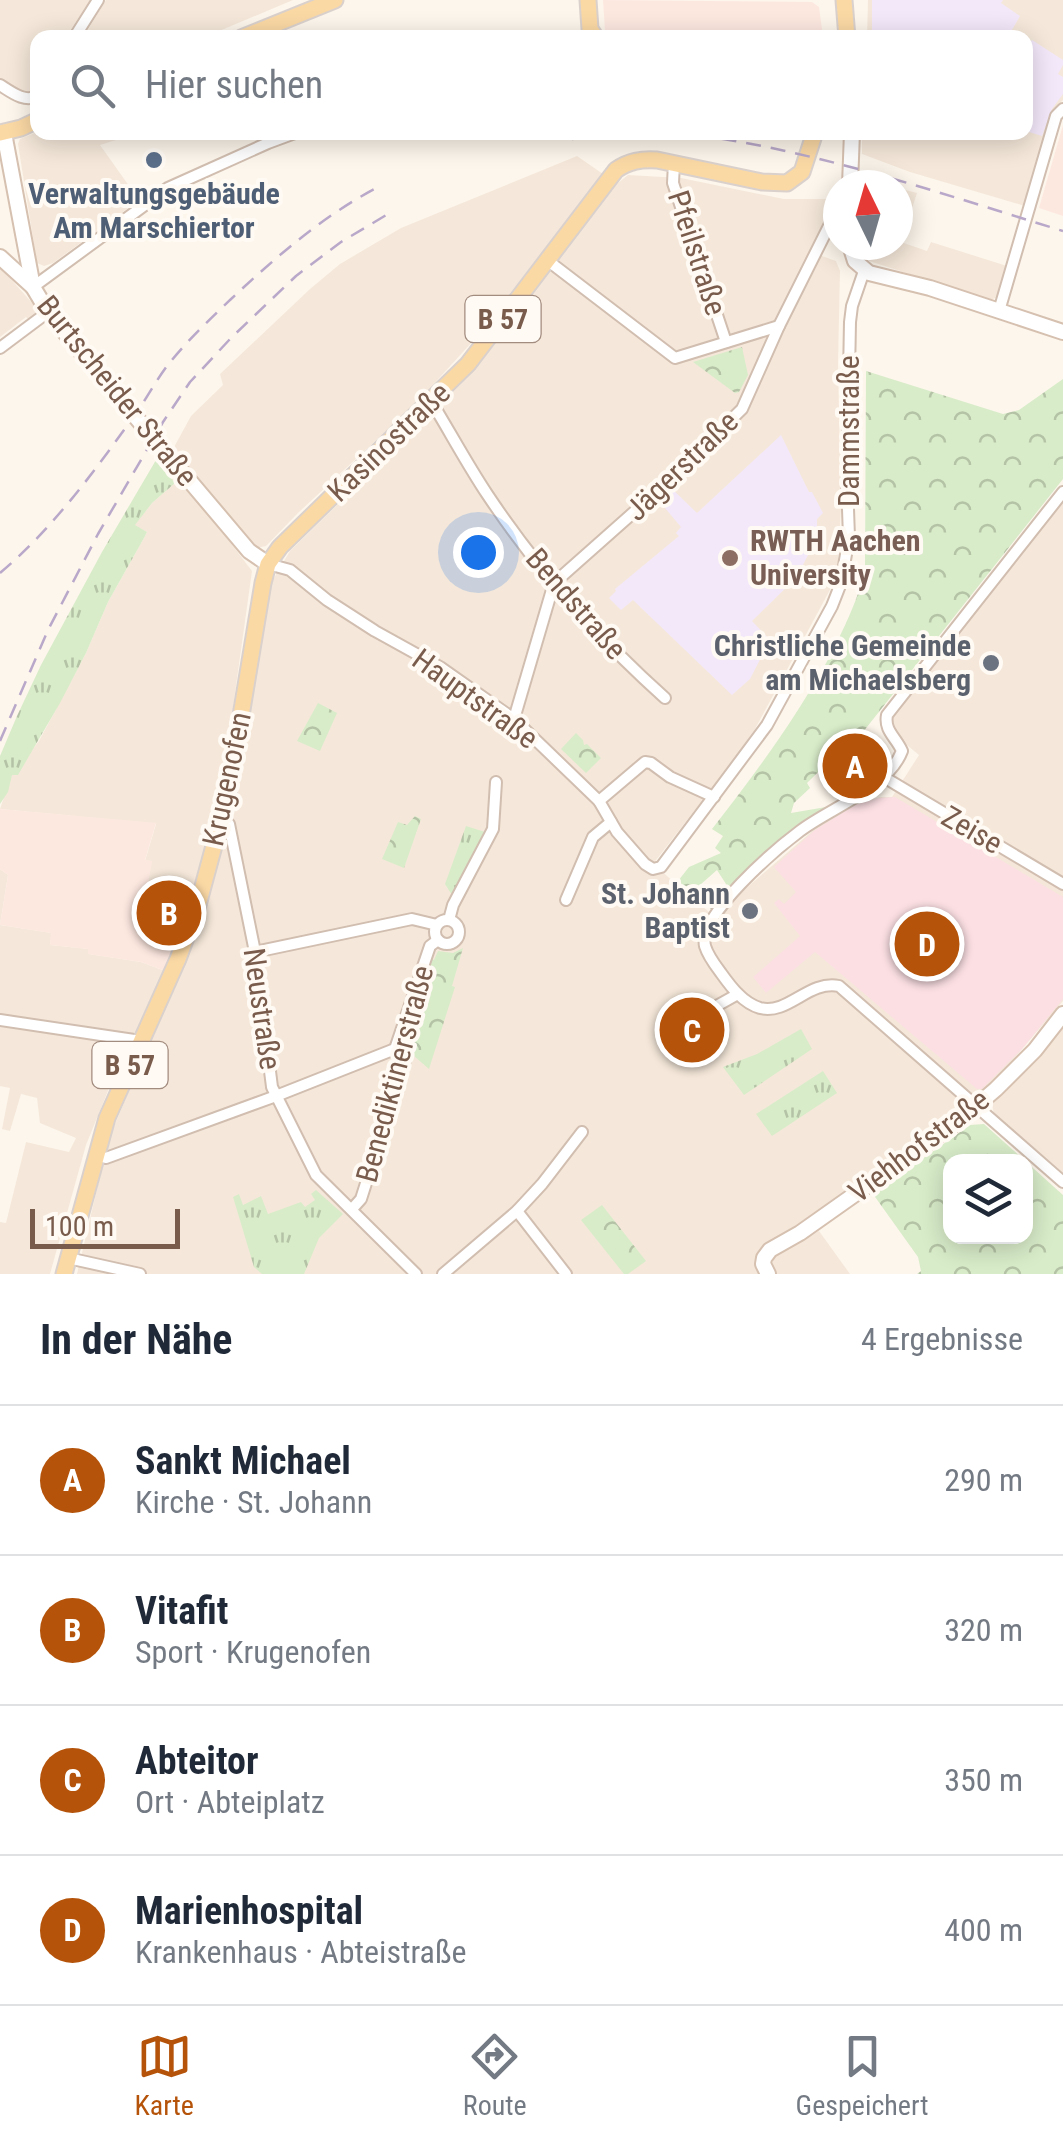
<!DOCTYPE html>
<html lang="de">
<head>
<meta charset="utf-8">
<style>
	body { margin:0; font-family:"Roboto Condensed",sans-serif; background:#f6f6f7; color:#1f2937 }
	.controls { position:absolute; right:30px; bottom:30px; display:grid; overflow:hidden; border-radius:20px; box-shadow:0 5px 25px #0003 }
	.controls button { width:90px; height:90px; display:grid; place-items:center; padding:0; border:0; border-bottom:2px solid #e0e1e3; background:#fff; color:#1f2937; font:50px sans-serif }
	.compass { position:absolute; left:823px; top:170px; width:90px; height:90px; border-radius:50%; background:#fff; box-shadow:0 5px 25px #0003; rotate:355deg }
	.scale { position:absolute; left:30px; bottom:25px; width:150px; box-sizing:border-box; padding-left:10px; border:5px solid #7a5c4d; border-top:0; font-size:28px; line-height:35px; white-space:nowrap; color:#7a5c4d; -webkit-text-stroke:8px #fffaf3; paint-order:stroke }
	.you { position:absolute; left:478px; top:552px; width:35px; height:35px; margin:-25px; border:8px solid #fff; border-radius:50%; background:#1a73e8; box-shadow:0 0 0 15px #1a73e833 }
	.badge { display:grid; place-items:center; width:65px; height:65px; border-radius:50%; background:#b45309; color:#fff; font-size:32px; font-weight:700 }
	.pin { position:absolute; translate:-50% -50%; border:5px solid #fff; box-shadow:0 2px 10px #0006 }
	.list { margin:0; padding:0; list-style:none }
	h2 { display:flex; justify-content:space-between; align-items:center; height:130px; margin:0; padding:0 40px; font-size:42px }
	h2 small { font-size:32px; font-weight:400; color:#747a83 }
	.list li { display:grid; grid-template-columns:65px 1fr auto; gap:30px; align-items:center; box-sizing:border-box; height:150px; padding:0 40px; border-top:2px solid #e0e1e3 }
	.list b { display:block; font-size:38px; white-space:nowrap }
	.list p { margin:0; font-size:32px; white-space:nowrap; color:#747a83 }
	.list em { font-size:32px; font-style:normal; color:#747a83 }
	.icon { flex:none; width:55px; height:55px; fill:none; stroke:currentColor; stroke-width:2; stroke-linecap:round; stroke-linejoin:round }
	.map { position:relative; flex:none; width:1063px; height:1274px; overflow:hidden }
	.search { position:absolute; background:#fff; box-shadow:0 5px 25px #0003; left:30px; right:30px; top:30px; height:110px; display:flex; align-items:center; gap:25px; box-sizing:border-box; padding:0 35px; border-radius:20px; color:#747a83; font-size:38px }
	.sheet { height:730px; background:#fff }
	nav { display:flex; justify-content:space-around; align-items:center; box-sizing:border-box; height:140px; border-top:2px solid #e0e1e3; background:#fff; font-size:28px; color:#747a83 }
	nav a { display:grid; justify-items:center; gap:5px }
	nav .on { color:#b45309 }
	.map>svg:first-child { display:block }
</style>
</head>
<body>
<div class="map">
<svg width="1063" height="1274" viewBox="0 0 1063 1274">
	<defs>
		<pattern id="grass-tufts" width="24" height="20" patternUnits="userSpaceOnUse" patternTransform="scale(2.5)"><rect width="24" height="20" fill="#d8ecc9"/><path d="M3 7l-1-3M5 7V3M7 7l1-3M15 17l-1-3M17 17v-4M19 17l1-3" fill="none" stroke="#b4c2a5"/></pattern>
		<pattern id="forest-crowns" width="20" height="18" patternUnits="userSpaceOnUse" patternTransform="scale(2.5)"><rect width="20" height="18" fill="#d8ecc9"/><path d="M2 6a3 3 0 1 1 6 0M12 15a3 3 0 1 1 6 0" fill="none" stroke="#b4c2a5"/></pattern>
	</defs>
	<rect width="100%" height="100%" fill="#fdf6ec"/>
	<g fill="#f5e8da">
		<polygon points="0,0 90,0 66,37 38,38 37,81 32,94 26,95 0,80"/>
		<polygon points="106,0 293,0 205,37 90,37 87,31"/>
		<polygon points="868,0 1063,0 1063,100 1052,112 1025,206 910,172 862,154 862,133 1026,132 1026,38 867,37"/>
		<polygon points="37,132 131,133 132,135 100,145 139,200 53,263 44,266 37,263 18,144 20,139"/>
		<polygon points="577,156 603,174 473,341 420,399 298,513 266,546 256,548 173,449 191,416 223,385 220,374 310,289 340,264 401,228"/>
		<polygon points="628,175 681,178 784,199 835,199 811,252 836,261 840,271 838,364 841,506 838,561 831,588 755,729 732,762 653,864 716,918 743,891 817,827 859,804 880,797 892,797 919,755 902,741 894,730 892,715 1063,499 1063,1001 986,1091 960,1111 760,1250 755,1260 762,1274 77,1274 109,1138 198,929 224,836 236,803 263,605 271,583 290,551 469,376 614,186"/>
		<polygon points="898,188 917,193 901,242 927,251 931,242 1007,266 998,297 990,300 869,261 862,245 898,245"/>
		<polygon points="0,267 33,304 36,312 29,320 26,317 0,337"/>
		<polygon points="161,460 203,507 252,571 224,772 189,910 145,901 151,862 145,861 156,824 0,809 12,774 39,741 86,653 108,602 144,538 147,532 134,525 152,503 175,483 158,463"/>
		<polygon points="0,869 8,875 0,925 52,933 50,945 89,949 89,954 141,962 165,971 138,1031 131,1034 86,1145 50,1274 0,1274 0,1222 6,1223 26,1142 69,1152 76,1138 40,1123 37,1098 21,1094 10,1131 2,1129 10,1088 0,1086"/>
		<polygon points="1063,1027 1063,1175 994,1115 992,1103 1037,1058"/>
		<polygon points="819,1231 850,1274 774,1274 772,1263 775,1255"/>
	</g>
	<g fill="#fde8e0">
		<polygon points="603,0 812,2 819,7 823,37 618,37 608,35 605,31"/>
		<polygon points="1063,125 1063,216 1039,208"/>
		<polygon points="0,809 156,823 145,860 152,861 145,900 189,910 165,971 141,962 88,954 88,949 50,945 51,933 0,925 8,875 0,869"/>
	</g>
	<g fill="#f3e8fa">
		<polygon points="872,0 1003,0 1001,3 1020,16 1009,35 1011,37 954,38 953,33 872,32"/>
		<polygon points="1032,40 1063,60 1063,65 1058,74 1063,77 1063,94 1052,109 1042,136 1026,131 1026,47"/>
		<polygon points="781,435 809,492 812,492 823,513 817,519 817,538 796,578 752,621 770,640 750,679 732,695 633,600 621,610 609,598 616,591 615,589 679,536 676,533 681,527 660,502 671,488 697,513"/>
	</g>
	<polygon fill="#fbdfe3" points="895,797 1063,897 1063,999 1022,1049 982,1089 977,1089 815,952 766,993 753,977 800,936 774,903 779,899 784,904 796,892 774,867 815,830 855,805 878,798"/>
	<g fill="url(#grass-tufts)">
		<polygon points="156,460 175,483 152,503 135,525 147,532 144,538 108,602 86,653 60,703 18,775 12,775 8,792 0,804 0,756 17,716 41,665 102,552"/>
		<polygon points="466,826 485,832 452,895 445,884"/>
		<polygon points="801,1029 812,1049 744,1095 723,1067 757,1054"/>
		<polygon points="823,1071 837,1093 772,1136 756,1114"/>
		<polygon points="316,1190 343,1214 319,1238 304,1274 262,1274 254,1267 233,1197 239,1194 243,1205 261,1196 268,1214 301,1202 305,1207 315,1200 311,1194"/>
	</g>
	<g fill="url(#forest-crowns)" fill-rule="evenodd">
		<polygon points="742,347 748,375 739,392 735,393 693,362"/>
		<path d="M866 371 1003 414 1019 410 1063 379V479L863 732 858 733 807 783 810 788 794 803 791 813 832 806 806 819 793 828 722 893 712 910 707 905 726 884 717 870 692 892 678 881 689 867 721 853 715 848 723 836 712 829C756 773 796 718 830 656 844 628 858 600 865 570Z"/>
		<polygon points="318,703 337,713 320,751 297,741"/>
		<polygon points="576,733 583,740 584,745 587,744 601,758 586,773 561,749"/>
		<polygon points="415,816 421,819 404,868 382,859 398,822 407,825"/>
		<polygon points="463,948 452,986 455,987 429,1069 399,1043 400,1041 408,1043 412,1031 404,1028 416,992 424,994 430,976 422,973 428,958 434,960 438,951 453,953"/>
		<path d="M984 1124 1063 1195V1274H917L921 1271 918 1257 873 1194 970 1125ZM950 1162H1026V1236H950Z"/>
		<polygon points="602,1205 646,1261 628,1274 624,1274 581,1220"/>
	</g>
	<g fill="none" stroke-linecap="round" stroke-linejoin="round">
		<defs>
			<g id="street">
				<polyline points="74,38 98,0"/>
				<path d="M0 85C11 92 26 104 38 95"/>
				<polyline points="674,163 673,183 726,342"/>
				<polyline points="547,260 675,358 779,326"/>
				<polyline points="33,287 168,188 268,143 295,133"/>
				<polyline points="999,311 1056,116 1063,109"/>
				<polyline points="0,348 48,312"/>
				<path d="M431 401C450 432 467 464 487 494 537 569 598 638 665 698"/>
				<path d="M1063 492 887 715C884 731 896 737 902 751 888 788 830 808 800 831 776 849 698 915 705 946 708 956 715 965 721 973 731 987 743 1003 760 1008 789 1015 808 980 839 986L1063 1182"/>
				<polyline points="268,564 290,570 327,600 375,631 440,667 514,719 599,801 617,832 645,864 653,869 661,867 767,725 832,606 841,583 849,537 847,481 850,322 852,306 864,271"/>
				<polyline points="554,583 660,489 742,409 779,326 838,208"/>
				<polyline points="514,719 554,583"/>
				<polyline points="882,776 1063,884"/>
				<polyline points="599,801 645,762 651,763 670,777 714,797"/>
				<polyline points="222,818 229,824 255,952 272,1087 316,1175 416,1274"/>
				<polyline points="566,900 593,837 611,822"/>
				<circle cx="447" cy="932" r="12"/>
				<polyline points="449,920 453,905 493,829 496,782"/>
				<polyline points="255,952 412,919 437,925"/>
				<polyline points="693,1019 738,994"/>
				<polyline points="0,1020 141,1041"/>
				<polyline points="395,1049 430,946 438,940"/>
				<polyline points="96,1155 106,1158 276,1096 395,1049"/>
				<polyline points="352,1209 361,1199 406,1057 395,1049"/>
				<polyline points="517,1211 566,1274"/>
				<polyline points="68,1258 140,1274"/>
				<polyline points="443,1274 517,1211 542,1184 582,1132"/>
			</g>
			<g id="secondary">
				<polyline points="4,133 33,287 48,312 101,376"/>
				<polyline points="850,185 852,132"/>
				<polyline points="850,245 855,261 869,273 930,288 1063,332"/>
				<polyline points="0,257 32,286"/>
				<polyline points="167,454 249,551 268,564"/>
				<polyline points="768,1274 763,1264 764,1258 770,1250 800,1233 960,1120 996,1089 1035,1050 1063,1014"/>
			</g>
			<g id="primary">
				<polyline points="588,0 590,29 596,38"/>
				<polyline points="844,0 847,38"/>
				<polyline points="241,38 335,0"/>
				<polyline points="0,133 21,128 38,120"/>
				<path d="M64 1274 107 1118 178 959 198 905 228 794 263 583 268 564 280 547 468 364 616 170C629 161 641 159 657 160L762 182 787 183 802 172 815 132"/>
			</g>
		</defs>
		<use href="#street" stroke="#d1beb0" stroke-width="14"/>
		<use href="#secondary" stroke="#d6c0b0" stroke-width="18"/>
		<use href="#primary" stroke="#dad1cd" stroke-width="19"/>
		<use href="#street" stroke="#fff" stroke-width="10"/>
		<use href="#secondary" stroke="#fff" stroke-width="14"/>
		<use href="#primary" stroke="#fbd9a5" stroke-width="15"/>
		<g stroke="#b9a8c9" stroke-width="2.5" stroke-dasharray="15 10" stroke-linecap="butt">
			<path d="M672 132C804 146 936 192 1063 231"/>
			<polyline points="572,139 624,132"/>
			<path d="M0 573C50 531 91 476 129 423 143 405 153 385 167 366 186 342 208 321 230 300 277 256 325 214 382 185"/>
			<polyline points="0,741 48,630 98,534 163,422 190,382 231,338 296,276 341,242 393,211"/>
		</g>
		<defs>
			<polyline id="secondary-bridge" points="101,376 167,454"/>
		</defs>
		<use href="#secondary-bridge" stroke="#d6c0b0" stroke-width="18" stroke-linecap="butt"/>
		<use href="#secondary-bridge" stroke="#fff" stroke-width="14"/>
	</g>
	<circle fill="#5c6f8a" stroke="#fffaf3" stroke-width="4" cx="154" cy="160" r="10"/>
	<circle fill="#8d6e63" stroke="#fffaf3" stroke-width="4" cx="730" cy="558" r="10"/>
	<g fill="#6b7280" stroke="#fffaf3" stroke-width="4">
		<circle cx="991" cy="663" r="10"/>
		<circle cx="750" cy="911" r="10"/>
	</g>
	<g text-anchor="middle" stroke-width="8" stroke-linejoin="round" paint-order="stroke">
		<g fill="#fffaf3" stroke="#a28b7f" stroke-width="2.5">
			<rect x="465.5" y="296" width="75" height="46" rx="8"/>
			<rect x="92.5" y="1042" width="75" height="46" rx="8"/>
		</g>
		<g font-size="28" font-weight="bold" fill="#7a5c4d">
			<text x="503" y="329">B 57</text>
			<text x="130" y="1075">B 57</text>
		</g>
		<g font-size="30" font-weight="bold" fill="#4e5e75" stroke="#fffaf3">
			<text x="154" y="204">Verwaltungsgebäude<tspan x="154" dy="34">Am Marschiertor</tspan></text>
		</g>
		<g font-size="30" fill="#7a5c4d" stroke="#fffaf3">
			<text transform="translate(697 253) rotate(72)" y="10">Pfeilstraße</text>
			<text transform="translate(117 391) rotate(51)" y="10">Burtscheider Straße</text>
			<text transform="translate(849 431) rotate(-90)" y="10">Dammstraße</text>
			<text transform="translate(389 442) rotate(-44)" y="10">Kasinostraße</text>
			<text transform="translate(682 466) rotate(-44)" y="10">Jägerstraße</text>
			<text transform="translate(576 604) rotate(49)" y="10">Bendstraße</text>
			<text transform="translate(475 699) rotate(36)" y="10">Hauptstraße</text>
			<text transform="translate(227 779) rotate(-78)" y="10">Krugenofen</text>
			<text transform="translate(972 830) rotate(30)" y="10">Zeise</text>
			<text transform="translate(262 1009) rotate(82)" y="10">Neustraße</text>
			<text transform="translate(395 1074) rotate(-75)" y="10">Benediktinerstraße</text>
			<text transform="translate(919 1146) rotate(-37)" y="10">Viehhofstraße</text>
		</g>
		<g font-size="30" font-weight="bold" fill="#785e54" stroke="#fffaf3" text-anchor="start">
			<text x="750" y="551">RWTH Aachen<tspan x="750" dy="34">University</tspan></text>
		</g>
		<g font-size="30" font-weight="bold" fill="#5b616d" stroke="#fffaf3" text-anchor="end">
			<text x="971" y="656">Christliche Gemeinde<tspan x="971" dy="34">am Michaelsberg</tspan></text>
			<text x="730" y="904">St. Johann<tspan x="730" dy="34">Baptist</tspan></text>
		</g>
	</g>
</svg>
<div class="controls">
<button><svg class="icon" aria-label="layers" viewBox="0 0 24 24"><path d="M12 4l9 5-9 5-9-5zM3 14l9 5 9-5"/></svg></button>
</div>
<svg class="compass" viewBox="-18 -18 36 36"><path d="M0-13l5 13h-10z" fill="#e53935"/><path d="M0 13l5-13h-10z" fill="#747a83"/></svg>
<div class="scale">100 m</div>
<div class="you"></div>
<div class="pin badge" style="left:855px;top:766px">A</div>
<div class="pin badge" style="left:169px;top:913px">B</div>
<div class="pin badge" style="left:692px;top:1030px">C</div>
<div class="pin badge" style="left:927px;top:944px">D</div>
<div class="search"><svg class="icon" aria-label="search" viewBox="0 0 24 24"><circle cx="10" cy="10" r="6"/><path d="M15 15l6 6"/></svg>Hier suchen</div>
</div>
<section class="sheet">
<h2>In der Nähe<small>4 Ergebnisse</small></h2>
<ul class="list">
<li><span class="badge">A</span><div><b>Sankt Michael</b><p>Kirche · St. Johann</p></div><em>290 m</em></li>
<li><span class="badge">B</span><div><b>Vitafit</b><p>Sport · Krugenofen</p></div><em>320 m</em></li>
<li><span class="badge">C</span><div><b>Abteitor</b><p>Ort · Abteiplatz</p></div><em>350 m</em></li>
<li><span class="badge">D</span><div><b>Marienhospital</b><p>Krankenhaus · Abteistraße</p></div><em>400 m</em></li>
</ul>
</section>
<nav>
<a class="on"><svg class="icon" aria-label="map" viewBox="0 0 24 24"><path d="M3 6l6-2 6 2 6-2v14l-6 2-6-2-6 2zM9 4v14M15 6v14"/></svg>Karte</a>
<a><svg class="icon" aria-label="directions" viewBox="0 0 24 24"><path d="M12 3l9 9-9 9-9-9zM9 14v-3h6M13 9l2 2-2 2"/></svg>Route</a>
<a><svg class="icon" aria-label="saved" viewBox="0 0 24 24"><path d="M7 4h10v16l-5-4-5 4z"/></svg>Gespeichert</a>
</nav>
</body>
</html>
